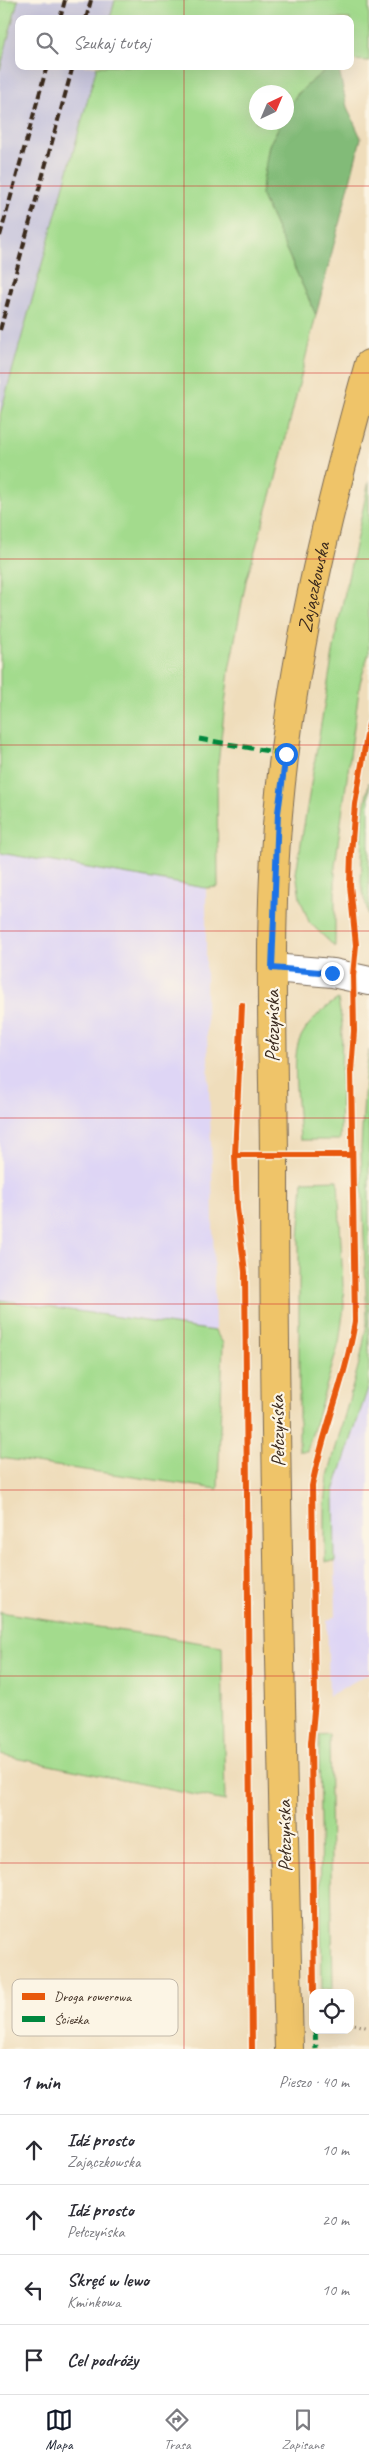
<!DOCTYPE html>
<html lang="pl">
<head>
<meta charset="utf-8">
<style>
	body { margin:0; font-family:Caveat,sans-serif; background:#f2f2f3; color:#2b2b33 }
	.controls { position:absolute; right:15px; bottom:15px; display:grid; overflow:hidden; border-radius:10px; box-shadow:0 5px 20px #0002 }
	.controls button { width:45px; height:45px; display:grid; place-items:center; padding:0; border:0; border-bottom:1px solid #e1e1e2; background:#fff; color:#2b2b33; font:25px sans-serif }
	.compass { position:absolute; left:249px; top:85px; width:45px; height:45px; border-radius:50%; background:#fff; box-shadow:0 5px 20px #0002; rotate:44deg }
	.stop { position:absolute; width:15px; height:15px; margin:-11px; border:4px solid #1a73e8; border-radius:50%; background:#fff }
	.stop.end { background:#1a73e8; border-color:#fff; box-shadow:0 1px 5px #0008 }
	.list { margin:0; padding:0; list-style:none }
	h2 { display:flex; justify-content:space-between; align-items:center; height:65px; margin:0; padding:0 20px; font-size:21px }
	h2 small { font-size:16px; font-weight:400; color:#7c7c81 }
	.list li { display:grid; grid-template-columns:32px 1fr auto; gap:15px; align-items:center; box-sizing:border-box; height:70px; padding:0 20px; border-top:1px solid #e1e1e2 }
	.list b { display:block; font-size:19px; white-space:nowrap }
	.list p { margin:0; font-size:16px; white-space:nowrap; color:#7c7c81 }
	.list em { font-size:16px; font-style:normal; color:#7c7c81 }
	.icon { flex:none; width:28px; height:28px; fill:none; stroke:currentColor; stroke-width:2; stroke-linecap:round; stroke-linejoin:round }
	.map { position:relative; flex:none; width:369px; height:2049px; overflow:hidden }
	.search { position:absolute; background:#fff; box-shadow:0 5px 20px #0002; left:15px; right:15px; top:15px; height:55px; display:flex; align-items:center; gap:12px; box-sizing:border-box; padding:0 18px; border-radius:10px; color:#7c7c81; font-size:19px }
	.sheet { height:345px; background:#fff }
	nav { display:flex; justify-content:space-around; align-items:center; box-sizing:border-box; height:70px; border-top:1px solid #e1e1e2; background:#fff; font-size:14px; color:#7c7c81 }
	nav a { display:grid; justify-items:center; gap:2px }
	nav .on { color:#111827 }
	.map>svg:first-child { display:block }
</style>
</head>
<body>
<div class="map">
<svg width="369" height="2049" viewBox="0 0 369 2049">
	<rect width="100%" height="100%" fill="#fcf5e5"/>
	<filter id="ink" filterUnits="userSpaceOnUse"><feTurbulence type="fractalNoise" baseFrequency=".02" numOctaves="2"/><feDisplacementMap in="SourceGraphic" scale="10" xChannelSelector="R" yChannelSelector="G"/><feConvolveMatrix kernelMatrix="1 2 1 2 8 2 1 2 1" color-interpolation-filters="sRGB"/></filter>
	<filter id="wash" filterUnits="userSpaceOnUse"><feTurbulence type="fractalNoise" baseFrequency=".0096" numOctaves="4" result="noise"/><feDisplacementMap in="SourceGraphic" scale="20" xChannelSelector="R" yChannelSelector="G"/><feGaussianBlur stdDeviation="1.12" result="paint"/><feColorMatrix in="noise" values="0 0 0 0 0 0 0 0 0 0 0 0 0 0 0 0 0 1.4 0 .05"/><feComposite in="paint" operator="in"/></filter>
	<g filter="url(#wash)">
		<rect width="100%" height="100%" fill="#efddbb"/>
		<g fill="#ded5f5">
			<polygon points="0,853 206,888 206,1005 212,1169 215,1331 0,1300"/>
			<polygon points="369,1385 369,1673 329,1696 327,1621 336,1616 334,1491"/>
		</g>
		<polygon fill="#c3c1db" points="18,0 115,0 110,19 19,19 19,66 97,66 0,415 0,70"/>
		<g fill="#a3db8d" stroke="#6f8256">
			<polygon points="0,0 18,0 0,70"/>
			<polygon points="115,0 369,0 369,61 350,60 350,19 110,19"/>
			<polygon points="97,66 330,66 296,95 287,113 286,92 256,92 256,122 281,123 269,145 261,194 316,315 275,482 246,581 229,671 217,772 218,887 206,888 0,853 0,415"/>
			<polygon points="369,481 369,652 360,683 335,866 335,947 309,922 300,898 296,873 337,629"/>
			<polygon points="369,782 369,918 361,883 364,809"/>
			<path d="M338 999 342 1024 340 1140H300C299 1116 291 1061 299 1041 306 1024 323 1008 338 999Z"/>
			<polygon points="369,1050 369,1385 334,1491 335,1562 325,1562 325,1505 328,1476 361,1356 367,1323 361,1148 365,1078"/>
			<polygon points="338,1180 344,1306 339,1343 307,1451 299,1451 299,1240 303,1181"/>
			<polygon points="0,1300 215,1331 223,1343 218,1489 0,1458"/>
			<polygon points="0,1612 222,1646 225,1801 0,1755"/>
			<polygon points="329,1734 333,1989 322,1989 319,1735"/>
		</g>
		<path fill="#82bb78" stroke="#5e724b" d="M330 66H338L347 107 361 138 316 315 261 194 269 145 281 123 286 122C286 97 312 82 330 66Z"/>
	</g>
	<g filter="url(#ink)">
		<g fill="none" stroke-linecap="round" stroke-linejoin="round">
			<defs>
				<polyline id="minor" points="272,968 333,973 369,981"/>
				<g id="major">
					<path id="s1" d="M289 2049C282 1751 274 1453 274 1155 273 1041 268 928 278 814 291 662 328 511 369 364"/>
				</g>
			</defs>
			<use href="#minor" stroke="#7a6955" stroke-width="30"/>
			<use href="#major" stroke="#7a6955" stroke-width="30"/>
			<polyline stroke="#7a6955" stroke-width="3" stroke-dasharray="1 4" stroke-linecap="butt" points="350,2023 369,2028"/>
			<use href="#minor" stroke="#fff" stroke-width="28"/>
			<use href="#major" stroke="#efc469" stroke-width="28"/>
			<g stroke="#3b2a1e" stroke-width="4" stroke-dasharray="8 4" stroke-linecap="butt">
				<polyline points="60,19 65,0"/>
				<polyline points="86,19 91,0"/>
				<polyline points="0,236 47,66"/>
				<polyline points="0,330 73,66"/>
			</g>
			<g stroke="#00873e" stroke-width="5" stroke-dasharray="10 5" stroke-linecap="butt">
				<polyline points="199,739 286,754"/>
				<polyline points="315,2030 316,2049"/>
			</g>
			<defs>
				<g id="cycleway">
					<polyline points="242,1005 235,1155 237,1208 245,1272 252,2049"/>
					<polyline points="235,1155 351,1155"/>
					<path d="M314 1993 311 1743 315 1701 312 1486C323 1430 346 1378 355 1321L351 1071 354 1031 353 976 356 945 350 885 351 853 355 804 369 724"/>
				</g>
			</defs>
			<use href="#cycleway" stroke="#fcf5e5" stroke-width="9"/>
			<use href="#cycleway" stroke="#e8590c" stroke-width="6"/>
		</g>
	</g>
	<g fill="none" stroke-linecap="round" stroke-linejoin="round" filter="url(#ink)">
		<polyline stroke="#1a73e8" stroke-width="6" points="286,754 278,813 272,968 332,973"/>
	</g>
	<path fill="none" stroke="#d62828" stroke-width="1" stroke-opacity="0.55" d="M184 0V19M184 66V2049M0 186H369M0 373H369M0 559H369M0 745H369M0 931H369M0 1118H369M0 1304H369M0 1490H369M0 1676H369M0 1863H369"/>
	<g text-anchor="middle" stroke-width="4.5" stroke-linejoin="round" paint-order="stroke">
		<g font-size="20" fill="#3b2a1e" stroke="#fcf5e5">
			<text dy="7" stroke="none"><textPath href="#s1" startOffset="1465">Zajączkowska</textPath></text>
			<text transform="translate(272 1026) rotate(-90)" y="7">Pełczyńska</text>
			<text transform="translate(277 1431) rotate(-91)" y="7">Pełczyńska</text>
			<text transform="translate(284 1836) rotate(-91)" y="7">Pełczyńska</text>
		</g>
	</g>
	<rect x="12" y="1979" width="166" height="57" rx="8" fill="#fcf5e5" stroke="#c2b8a9" stroke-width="1"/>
	<rect x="22" y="1993" width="23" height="7" fill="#e8590c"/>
	<rect x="22" y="2016" width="23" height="6" fill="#00873e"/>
	<g font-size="14" fill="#3b2a1e">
		<text x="54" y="2001">Droga rowerowa</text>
		<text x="54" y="2024">Ścieżka</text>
	</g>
</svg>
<div class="controls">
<button><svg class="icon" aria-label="locate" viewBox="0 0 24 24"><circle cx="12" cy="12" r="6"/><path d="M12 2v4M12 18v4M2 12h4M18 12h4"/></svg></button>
</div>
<svg class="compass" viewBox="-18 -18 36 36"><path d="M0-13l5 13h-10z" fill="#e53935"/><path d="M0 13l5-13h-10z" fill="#7c7c81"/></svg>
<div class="stop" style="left:286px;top:754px"></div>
<div class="stop end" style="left:332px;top:973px"></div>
<div class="search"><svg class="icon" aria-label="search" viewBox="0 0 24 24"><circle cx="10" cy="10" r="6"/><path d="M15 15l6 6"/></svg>Szukaj tutaj</div>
</div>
<section class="sheet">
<h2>1 min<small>Pieszo · 40 m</small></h2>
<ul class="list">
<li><svg class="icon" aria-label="ahead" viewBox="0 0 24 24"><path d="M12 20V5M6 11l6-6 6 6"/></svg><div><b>Idź prosto</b><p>Zajączkowska</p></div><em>10 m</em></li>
<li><svg class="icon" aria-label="ahead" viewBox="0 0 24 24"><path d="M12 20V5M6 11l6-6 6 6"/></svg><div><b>Idź prosto</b><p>Pełczyńska</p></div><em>20 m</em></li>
<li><svg class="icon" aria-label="left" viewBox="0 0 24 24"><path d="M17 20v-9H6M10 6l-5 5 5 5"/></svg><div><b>Skręć w lewo</b><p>Kminkowa</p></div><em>10 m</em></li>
<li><svg class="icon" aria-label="arrive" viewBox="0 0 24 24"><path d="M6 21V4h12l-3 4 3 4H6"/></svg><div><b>Cel podróży</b></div></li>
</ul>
</section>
<nav>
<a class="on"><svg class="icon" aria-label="map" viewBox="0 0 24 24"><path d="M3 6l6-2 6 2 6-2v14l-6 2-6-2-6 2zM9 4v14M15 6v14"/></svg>Mapa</a>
<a><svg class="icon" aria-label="directions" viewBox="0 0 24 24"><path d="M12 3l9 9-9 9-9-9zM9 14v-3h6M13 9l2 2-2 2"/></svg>Trasa</a>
<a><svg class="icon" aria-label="saved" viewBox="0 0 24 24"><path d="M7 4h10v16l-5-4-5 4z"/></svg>Zapisane</a>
</nav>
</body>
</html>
